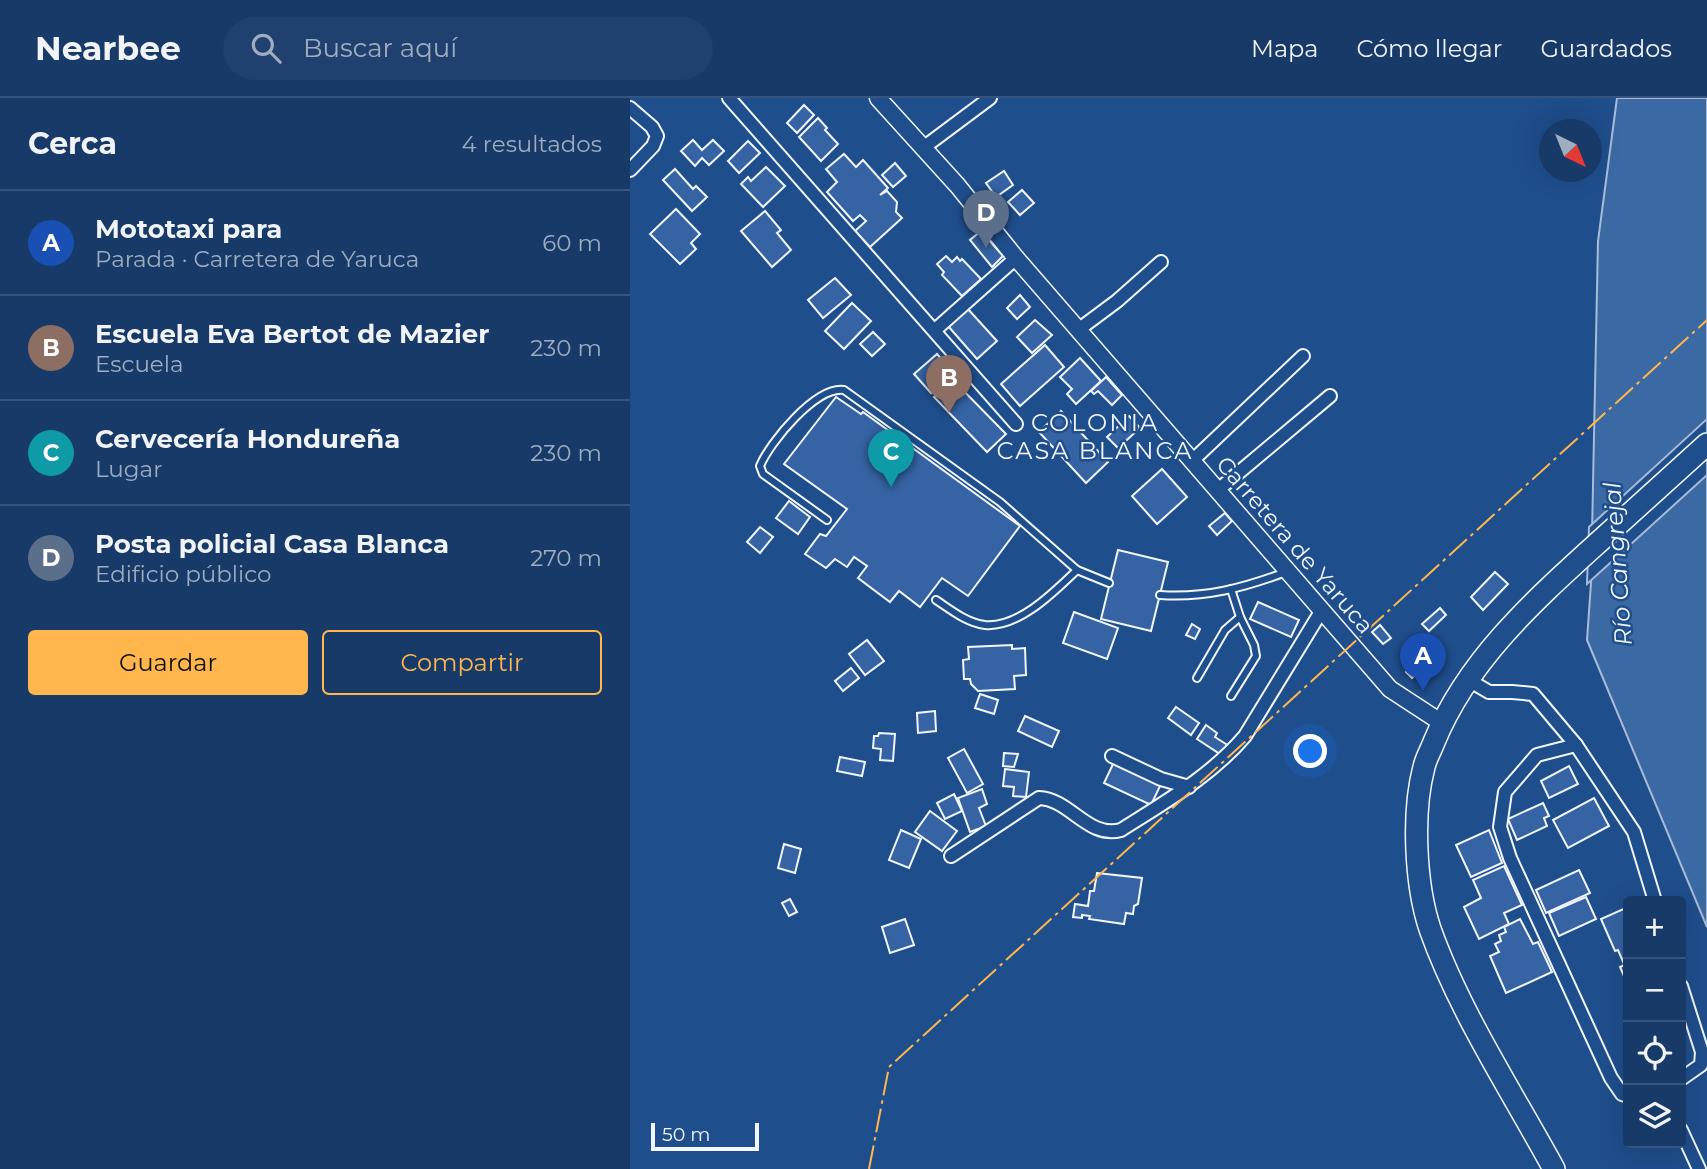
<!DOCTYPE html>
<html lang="es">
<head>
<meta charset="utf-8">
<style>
	body { margin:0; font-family:Montserrat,sans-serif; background:#20416f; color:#f1f3f6 }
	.controls { position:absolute; right:21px; bottom:21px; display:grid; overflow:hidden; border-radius:7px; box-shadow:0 7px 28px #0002 }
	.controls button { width:63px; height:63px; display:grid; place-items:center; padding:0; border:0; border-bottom:2px solid #36547d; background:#173a69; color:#f1f3f6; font:35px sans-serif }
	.compass { position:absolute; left:909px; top:21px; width:63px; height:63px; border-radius:50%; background:#173a69; box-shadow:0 7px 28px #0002; rotate:137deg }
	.scale { position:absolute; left:21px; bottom:18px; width:108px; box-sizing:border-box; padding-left:7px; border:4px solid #f2f6ff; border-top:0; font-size:19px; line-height:24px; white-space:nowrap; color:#f2f6ff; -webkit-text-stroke:5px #1f4e8c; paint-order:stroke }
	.you { position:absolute; left:681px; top:654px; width:24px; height:24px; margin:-18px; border:5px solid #fff; border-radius:50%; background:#1a73e8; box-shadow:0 0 0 10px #1a73e833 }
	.badge { display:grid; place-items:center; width:46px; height:46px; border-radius:50%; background:#ffb74d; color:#fff; font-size:23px; font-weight:700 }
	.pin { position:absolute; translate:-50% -58px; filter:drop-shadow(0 2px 4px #0008) }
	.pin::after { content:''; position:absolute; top:37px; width:24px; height:21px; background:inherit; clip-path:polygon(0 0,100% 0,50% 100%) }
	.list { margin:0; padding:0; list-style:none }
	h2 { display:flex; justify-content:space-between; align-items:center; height:91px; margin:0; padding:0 28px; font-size:30px }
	h2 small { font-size:23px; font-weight:400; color:#9eadc0 }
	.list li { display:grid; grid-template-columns:46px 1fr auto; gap:21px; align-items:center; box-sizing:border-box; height:105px; padding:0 28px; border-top:2px solid #36547d }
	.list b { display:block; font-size:26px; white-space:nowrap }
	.list p { margin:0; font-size:23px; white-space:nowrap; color:#9eadc0 }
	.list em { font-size:23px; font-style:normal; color:#9eadc0 }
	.actions { display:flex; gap:14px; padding:21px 28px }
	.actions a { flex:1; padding:16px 0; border:2px solid #ffb74d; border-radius:7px; text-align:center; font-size:24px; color:#ffb74d }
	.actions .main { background:#ffb74d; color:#111 }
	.icon { flex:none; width:38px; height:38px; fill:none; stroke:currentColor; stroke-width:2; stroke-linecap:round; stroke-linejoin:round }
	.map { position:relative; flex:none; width:1077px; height:1071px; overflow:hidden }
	header { display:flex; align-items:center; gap:42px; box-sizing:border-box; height:98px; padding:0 35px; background:#173a69; border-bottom:2px solid #36547d }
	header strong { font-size:33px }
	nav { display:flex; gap:38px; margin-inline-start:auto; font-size:24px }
	.search { width:490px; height:63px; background:#20416f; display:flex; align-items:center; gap:18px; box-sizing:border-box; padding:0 24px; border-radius:38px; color:#9eadc0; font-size:26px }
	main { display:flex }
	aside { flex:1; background:#173a69 }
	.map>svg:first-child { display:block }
</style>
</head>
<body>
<header>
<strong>Nearbee</strong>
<div class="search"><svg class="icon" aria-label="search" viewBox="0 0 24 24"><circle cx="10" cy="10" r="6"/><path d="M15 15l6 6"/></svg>Buscar aquí</div>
<nav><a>Mapa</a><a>Cómo llegar</a><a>Guardados</a></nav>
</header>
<main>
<aside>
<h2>Cerca<small>4 resultados</small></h2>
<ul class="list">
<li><span class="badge" style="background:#1a4fb4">A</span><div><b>Mototaxi para</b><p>Parada · Carretera de Yaruca</p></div><em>60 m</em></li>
<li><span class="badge" style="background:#8d6e63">B</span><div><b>Escuela Eva Bertot de Mazier</b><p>Escuela</p></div><em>230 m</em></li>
<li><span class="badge" style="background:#0f9aa8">C</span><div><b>Cervecería Hondureña</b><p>Lugar</p></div><em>230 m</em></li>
<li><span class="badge" style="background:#5c6f8a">D</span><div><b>Posta policial Casa Blanca</b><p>Edificio público</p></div><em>270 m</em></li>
</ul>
<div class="actions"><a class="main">Guardar</a><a>Compartir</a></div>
</aside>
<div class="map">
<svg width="1077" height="1071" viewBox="0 0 1077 1071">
	<rect width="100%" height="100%" fill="#1f4e8c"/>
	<polygon fill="#3b69a3" stroke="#a8bbd7" stroke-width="2" points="987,0 1077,0 1077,829 957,542 961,485 968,143"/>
	<polygon fill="#1f4e8c" stroke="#a8bbd7" stroke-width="2" points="1077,321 1077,377 957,486 959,429"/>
	<g fill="#3563a3" stroke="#f2f6ff" stroke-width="2">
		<polygon points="174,7 184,17 167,35 157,25"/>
		<polygon points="188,20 197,30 195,32 208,46 191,63 169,39"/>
		<polygon points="63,42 72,52 83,42 94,53 79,67 72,60 65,68 51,53"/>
		<polygon points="118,43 130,55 109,75 98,63"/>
		<polygon points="214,56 226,69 233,62 258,90 250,97 257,93 267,104 266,114 272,120 240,149 225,133 236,123 230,117 223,123 197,94 207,84 196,71"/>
		<polygon points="265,65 276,78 263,89 252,77"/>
		<polygon points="136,69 155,88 133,109 111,86 118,79 121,83"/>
		<polygon points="45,71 63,91 66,88 77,99 62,113 33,82"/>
		<polygon points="374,73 383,87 366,99 356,85"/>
		<polygon points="392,92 404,105 390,117 378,104"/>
		<polygon points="46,111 70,136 61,145 66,151 50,166 20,136"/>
		<polygon points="135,113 151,132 147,135 161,152 142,169 111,133"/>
		<polygon points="351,133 373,158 362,169 340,142"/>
		<polygon points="316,158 322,164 327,159 330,163 332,161 351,181 332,198 312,177 314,174 307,166"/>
		<polygon points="205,180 221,197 193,220 178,202"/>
		<polygon points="390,197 400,209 387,221 377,210"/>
		<polygon points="222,205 241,223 214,251 195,233"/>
		<polygon points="337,210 367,243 347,261 318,228"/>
		<polygon points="405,222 422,237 402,255 387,239"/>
		<polygon points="243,234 255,246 242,258 230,246"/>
		<polygon points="415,247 434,269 390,308 371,286"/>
		<polygon points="307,256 324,275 301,295 284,276"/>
		<polygon points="450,260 471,283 446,306 437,296 442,291 430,279"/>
		<polygon points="476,279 492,297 482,307 468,293 464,296 461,293"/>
		<polygon points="322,281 376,336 357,354 304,299"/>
		<polygon points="206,299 231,316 233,314 390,428 338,498 312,480 290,509 269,493 260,504 228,480 237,468 224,459 217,469 205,461 196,470 175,456 190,436 196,438 217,411 154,366"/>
		<polygon points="431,313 478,364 456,385 409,334"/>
		<polygon points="499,318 510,330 488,350 477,339"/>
		<polygon points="532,371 557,399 527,426 502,398"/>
		<polygon points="159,403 180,419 168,436 146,420"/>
		<polygon points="595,415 602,423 587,437 579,428"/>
		<polygon points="130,429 143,439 130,455 117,444"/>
		<polygon points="488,452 538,464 521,533 471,521"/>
		<polygon points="865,474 878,486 853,512 841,499"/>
		<polygon points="628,504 669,522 661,539 620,521"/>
		<polygon points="810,510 816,517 799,533 792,526"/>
		<polygon points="444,514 488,530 477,561 433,545"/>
		<polygon points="562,526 570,531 565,541 556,537"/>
		<polygon points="750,527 761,540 753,546 742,534"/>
		<polygon points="237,542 254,563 235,577 219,556"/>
		<polygon points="382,547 382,551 395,550 396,577 384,578 385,591 348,593 341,586 340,581 334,581 333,562 339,561 338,549"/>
		<polygon points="790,561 796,567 782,580 776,574"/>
		<polygon points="221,570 229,580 213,593 205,583"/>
		<polygon points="350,596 368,602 364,616 345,610"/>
		<polygon points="546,609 569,625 561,637 538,620"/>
		<polygon points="305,613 306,633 288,635 287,615"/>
		<polygon points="395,618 429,633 422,649 388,633"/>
		<polygon points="576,627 587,635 585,639 599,648 593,658 567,641"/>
		<polygon points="249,635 265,636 263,663 250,662 251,651 243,650 244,638 248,638"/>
		<polygon points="334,651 353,686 337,695 318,660"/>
		<polygon points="374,655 388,656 384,669 373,668"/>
		<polygon points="210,659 235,664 232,678 207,673"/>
		<polygon points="484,664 531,686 521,707 474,685"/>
		<polygon points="939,668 948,686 919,700 911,683"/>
		<polygon points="375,671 399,674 396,699 383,698 384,689 373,688"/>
		<polygon points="352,691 357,706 349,710 356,728 340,734 328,700"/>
		<polygon points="324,696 332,713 315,721 307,705"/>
		<polygon points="964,700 979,728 938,750 923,722"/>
		<polygon points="913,705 919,718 914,720 917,728 887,742 878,721"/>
		<polygon points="300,713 327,733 312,753 285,734"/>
		<polygon points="271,732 291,741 279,770 259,762"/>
		<polygon points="859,732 872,765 841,779 826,747"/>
		<polygon points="154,746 171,751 165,775 148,770"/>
		<polygon points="874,768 892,807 874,815 879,826 849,841 834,809 851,800 843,782"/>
		<polygon points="949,772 960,795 916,815 906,792"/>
		<polygon points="467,775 512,780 508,806 504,808 503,816 496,815 494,826 459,821 460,818 452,817 452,820 443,819 445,806 458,808 460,793 464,793"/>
		<polygon points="956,799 966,821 929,838 919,815"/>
		<polygon points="160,801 167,814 159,818 152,805"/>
		<polygon points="998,809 998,864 994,866 988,852 985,853 971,821"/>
		<polygon points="275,821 284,847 260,855 252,829"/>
		<polygon points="890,821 903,846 908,844 922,874 876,895 860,858 869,854 865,846 871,843 869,837 876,834 874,829"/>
		<polygon points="998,865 998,887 990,869"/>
	</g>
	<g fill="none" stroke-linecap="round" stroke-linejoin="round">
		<defs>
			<g id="service">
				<path d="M197 422 133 376 130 368C140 344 186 288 214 292L370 404 447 472 479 485"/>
				<path d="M530 497C576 500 613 490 656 474"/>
				<path d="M306 502C321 512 337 525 355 527 389 530 425 493 447 472"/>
				<polyline points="567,580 595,532 610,519"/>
				<polyline points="601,598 626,558 624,547 610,519 601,491"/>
			</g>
			<g id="minor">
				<polyline points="99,0 386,326"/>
				<polyline points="0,10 22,29 27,38 23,48 0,72"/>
				<polyline points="293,50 360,0"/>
				<polyline points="305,232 386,160"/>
				<polyline points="448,232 487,203 531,164"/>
				<polyline points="562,363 673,258"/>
				<polyline points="588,392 700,298"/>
				<polyline points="837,581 859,594 882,594 903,596 946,647 1004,734 1025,803"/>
				<polyline points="946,647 907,657 875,694 870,729 880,760 981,980 992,996 998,998"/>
				<polyline points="482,658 531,681 559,689"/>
				<path d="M321 758 409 700C440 701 458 741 491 732 535 704 581 678 615 638L692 512"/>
				<polyline points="1051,888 1072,954 1071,967 1051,981"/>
				<polyline points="1051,1032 1069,1071"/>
			</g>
			<polyline id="tertiary" points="248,0 327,87 386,160 760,591 812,625"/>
			<path id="primary" d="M924 1071C882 994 829 913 800 831 785 786 782 714 794 669 796 660 801 652 804 644 838 561 906 501 971 442 1006 410 1042 378 1077 346"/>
		</defs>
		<use href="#service" stroke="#f2f6ff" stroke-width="10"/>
		<use href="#minor" stroke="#f2f6ff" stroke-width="16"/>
		<use href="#tertiary" stroke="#f2f6ff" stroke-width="19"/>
		<use href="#primary" stroke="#f2f6ff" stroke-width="24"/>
		<use href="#service" stroke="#1f4e8c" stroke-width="6"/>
		<use href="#minor" stroke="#1f4e8c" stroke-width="12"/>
		<use href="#tertiary" stroke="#1f4e8c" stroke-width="16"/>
		<use href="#primary" stroke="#1f4e8c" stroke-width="21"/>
		<polyline stroke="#ffb74d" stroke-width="2" stroke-dasharray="24 5 3.5 5" stroke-linecap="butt" points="239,1071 259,969 1077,222"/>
	</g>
	<g text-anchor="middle" stroke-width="5" stroke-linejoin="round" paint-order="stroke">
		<g font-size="23" fill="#f2f6ff" stroke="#1f4e8c">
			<text transform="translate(665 447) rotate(49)" y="8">Carretera de Yaruca</text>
		</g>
		<g font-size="24" letter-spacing="2" fill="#f2f6ff" stroke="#1f4e8c">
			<text x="465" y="333">COLONIA<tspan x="465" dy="28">CASA BLANCA</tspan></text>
		</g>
		<g font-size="24" font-style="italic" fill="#f2f6ff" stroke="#1f4e8c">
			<text transform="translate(988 466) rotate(-94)" y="8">Río Cangrejal</text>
		</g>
	</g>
</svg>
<div class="controls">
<button>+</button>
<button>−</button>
<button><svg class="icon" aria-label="locate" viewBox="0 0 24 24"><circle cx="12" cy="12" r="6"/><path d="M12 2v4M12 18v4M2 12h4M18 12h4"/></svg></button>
<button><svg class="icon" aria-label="layers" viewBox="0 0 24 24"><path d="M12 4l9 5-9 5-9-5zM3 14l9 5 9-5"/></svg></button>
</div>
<svg class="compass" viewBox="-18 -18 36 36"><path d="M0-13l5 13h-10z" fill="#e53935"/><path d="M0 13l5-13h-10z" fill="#9eadc0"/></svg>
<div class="scale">50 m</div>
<div class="you"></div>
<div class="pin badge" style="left:793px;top:593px;background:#1a4fb4">A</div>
<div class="pin badge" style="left:319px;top:315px;background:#8d6e63">B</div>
<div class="pin badge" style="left:261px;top:389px;background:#0f9aa8">C</div>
<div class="pin badge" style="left:356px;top:150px;background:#5c6f8a">D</div>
</div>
</main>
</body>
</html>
